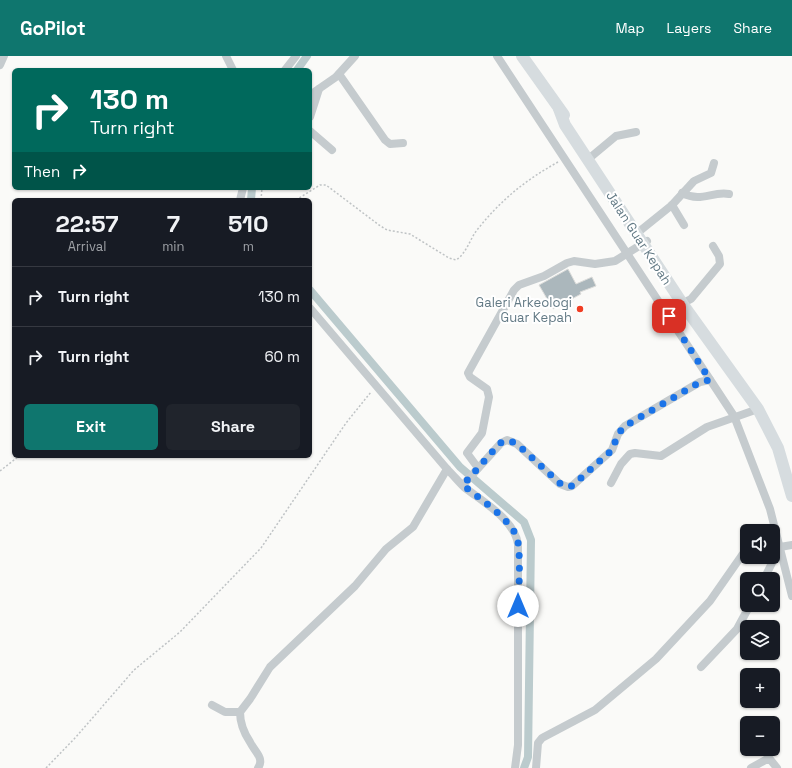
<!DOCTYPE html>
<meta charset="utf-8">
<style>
:root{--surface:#171b24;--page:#20242c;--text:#f1f3f6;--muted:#9ea1a6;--line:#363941;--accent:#0f766e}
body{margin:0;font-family:"Space Grotesk",sans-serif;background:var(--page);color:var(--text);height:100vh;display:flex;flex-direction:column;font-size:15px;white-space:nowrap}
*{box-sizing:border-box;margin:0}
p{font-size:13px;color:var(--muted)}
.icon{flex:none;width:22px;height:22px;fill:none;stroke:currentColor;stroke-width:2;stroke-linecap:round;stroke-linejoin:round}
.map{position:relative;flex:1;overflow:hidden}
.panel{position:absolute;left:12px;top:142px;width:300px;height:260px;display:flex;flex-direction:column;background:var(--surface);border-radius:6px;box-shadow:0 1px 3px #0004}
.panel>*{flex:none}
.hud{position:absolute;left:12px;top:12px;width:300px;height:122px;border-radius:6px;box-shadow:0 1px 3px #0004;background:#00695c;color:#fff;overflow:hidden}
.buttons{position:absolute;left:740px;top:468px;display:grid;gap:8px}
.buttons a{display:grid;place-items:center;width:40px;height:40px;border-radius:6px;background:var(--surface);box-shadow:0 1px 3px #0004;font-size:20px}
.pin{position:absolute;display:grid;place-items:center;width:34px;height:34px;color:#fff;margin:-17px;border-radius:8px;box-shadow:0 2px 6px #0006}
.me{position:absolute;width:44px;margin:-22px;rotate:0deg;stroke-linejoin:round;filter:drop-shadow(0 0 3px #0008)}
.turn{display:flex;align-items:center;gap:14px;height:84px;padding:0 12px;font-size:18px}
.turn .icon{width:52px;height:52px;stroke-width:2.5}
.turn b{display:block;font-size:28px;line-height:34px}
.then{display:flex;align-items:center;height:38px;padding:0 12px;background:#0003;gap:8px;font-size:15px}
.eta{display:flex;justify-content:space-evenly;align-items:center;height:68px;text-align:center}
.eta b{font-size:24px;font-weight:600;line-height:28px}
.action{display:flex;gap:8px;margin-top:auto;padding:8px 12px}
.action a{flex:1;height:46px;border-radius:6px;background:var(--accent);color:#fff;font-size:16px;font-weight:600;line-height:46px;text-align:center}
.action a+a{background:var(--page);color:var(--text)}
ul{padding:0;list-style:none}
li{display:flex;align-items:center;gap:12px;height:60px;padding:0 12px;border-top:1px solid var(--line)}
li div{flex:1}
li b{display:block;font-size:15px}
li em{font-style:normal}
header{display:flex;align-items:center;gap:24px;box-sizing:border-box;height:56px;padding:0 20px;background:var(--accent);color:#fff}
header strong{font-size:19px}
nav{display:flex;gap:22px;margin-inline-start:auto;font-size:14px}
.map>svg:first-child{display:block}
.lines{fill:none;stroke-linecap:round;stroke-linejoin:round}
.canal{stroke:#bbcbcd;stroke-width:8}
.building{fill:#abb7bc;stroke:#dcdcda}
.path{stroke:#bfc3c5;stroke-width:1.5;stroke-dasharray:2 2;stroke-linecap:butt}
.street{stroke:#c5cbce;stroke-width:8}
.secondary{stroke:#d6dcdf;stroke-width:12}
.route{stroke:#1a73e8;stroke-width:7;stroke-dasharray:0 12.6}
.poi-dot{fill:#f03d22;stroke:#fff;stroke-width:1.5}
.labels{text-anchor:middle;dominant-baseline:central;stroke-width:4;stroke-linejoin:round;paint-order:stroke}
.street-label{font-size:13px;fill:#637a85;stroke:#fff}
.poi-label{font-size:13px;fill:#637a85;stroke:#fff;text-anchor:end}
</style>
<header>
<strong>GoPilot</strong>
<nav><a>Map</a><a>Layers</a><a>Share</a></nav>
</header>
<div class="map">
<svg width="792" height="712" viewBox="0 0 792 712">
<rect width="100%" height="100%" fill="#fafaf8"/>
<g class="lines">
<!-- canal -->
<g class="canal">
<path d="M297 14 307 0"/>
<path d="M251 144 252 132"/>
<path d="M310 234 460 411 524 466 531 484 528 701 524 712"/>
</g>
</g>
<!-- building -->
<path class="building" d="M568 213 576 228 592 221 596 230 580 236 581 238 553 253 539 229Z"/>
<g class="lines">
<!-- path -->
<g class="path">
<path d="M261 144 262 132"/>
<path d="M296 144 320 129H326L379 169 387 174 410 178 449 202 456 204C466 198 470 183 477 174 501 144 524 125 558 106"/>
<path d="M0 415 19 400"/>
<path d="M46 712 76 681 134 614 180 576 261 492 346 367 371 336"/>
</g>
<!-- street -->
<g class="street">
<path d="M226 0 233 14"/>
<path d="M497 0 734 360 770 453 792 540"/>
<path d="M0 9 4 0"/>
<path d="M285 14 296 0"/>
<path d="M339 18 385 84 390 88 403 87"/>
<path d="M310 39 336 21 355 0"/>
<path d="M310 61 319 33"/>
<path d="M310 75 332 94"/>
<path d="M592 100 616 80 636 76"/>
<path d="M682 137C702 147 711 135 729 138"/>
<path d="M240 144 243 132"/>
<path d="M672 149 684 169"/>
<path d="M641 174 672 149 694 125 711 117 714 107"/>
<path d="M687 245 691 243 720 208 719 200 713 190"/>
<path d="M310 252 447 413C453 419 458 425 464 431 483 446 514 463 518 488V689L515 712"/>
<path d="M478 412 467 397 482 377 489 341 487 333 470 321 468 317 514 234 519 229 544 220 567 207 574 205 595 208 615 205 647 185"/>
<path d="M611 427 621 408 630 398 635 397 661 400 707 371 758 353"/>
<path d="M463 429 501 387 507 384 517 388 560 428 568 431 572 430 612 394 618 378 625 370 700 326 710 324"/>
<path d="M762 475 769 472H775"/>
<path d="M764 523 780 491 792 489"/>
<path d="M701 611 737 573 750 549"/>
<path d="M212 649 225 656H239"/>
<path d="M258 712C265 702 254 695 250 686 244 677 240 667 240 656L250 643 270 611 355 530 386 493 413 471 447 413"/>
<path d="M536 712 538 687 542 682 595 654 656 603 710 545 747 492"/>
<path d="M751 712 769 702 777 712"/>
</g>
<!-- secondary -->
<g class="secondary">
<path d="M522 0 564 59"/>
<path d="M559 53 565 69 684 250 758 353 778 392 792 440"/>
</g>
</g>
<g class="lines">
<!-- route -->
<path class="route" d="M518 550C519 534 521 495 517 482 511 463 478 442 463 429L500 387 508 384 517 388 563 430H572L612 394 618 378 625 370 700 326 710 324 669 260"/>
</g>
<!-- markers -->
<circle class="poi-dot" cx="580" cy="253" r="4"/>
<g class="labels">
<!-- street labels -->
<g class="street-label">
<text transform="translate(639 182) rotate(57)">Jalan Guar Kepah</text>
</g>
<!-- poi labels -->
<g class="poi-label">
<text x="572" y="246">Galeri Arkeologi<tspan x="572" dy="15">Guar Kepah</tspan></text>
</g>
</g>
</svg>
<div class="buttons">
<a><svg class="icon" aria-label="sound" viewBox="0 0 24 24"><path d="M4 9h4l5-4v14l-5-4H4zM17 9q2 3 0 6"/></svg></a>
<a><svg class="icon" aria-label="search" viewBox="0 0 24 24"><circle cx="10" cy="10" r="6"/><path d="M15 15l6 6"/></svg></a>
<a><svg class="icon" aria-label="layers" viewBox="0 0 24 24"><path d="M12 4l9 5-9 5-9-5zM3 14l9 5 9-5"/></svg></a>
<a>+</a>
<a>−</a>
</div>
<div class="pin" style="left:669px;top:260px;background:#d93025"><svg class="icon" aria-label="arrive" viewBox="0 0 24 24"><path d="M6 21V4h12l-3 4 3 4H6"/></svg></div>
<svg class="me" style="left:518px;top:550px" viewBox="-20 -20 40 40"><circle r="19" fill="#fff"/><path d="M0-13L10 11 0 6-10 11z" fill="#1a73e8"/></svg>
<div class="hud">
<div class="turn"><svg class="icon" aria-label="right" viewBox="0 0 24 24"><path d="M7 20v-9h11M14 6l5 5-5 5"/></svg><div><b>130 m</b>Turn right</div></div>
<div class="then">Then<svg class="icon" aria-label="right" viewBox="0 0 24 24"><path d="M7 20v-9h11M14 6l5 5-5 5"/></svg></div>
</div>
<section class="panel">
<div class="eta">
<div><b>22:57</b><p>Arrival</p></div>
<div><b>7</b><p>min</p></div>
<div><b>510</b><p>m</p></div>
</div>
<ul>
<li><svg class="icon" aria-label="right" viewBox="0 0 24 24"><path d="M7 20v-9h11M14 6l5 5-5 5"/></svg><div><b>Turn right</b></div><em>130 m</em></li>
<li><svg class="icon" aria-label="right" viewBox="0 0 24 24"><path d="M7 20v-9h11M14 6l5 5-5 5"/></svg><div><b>Turn right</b></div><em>60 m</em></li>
</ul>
<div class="action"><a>Exit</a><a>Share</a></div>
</section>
</div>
